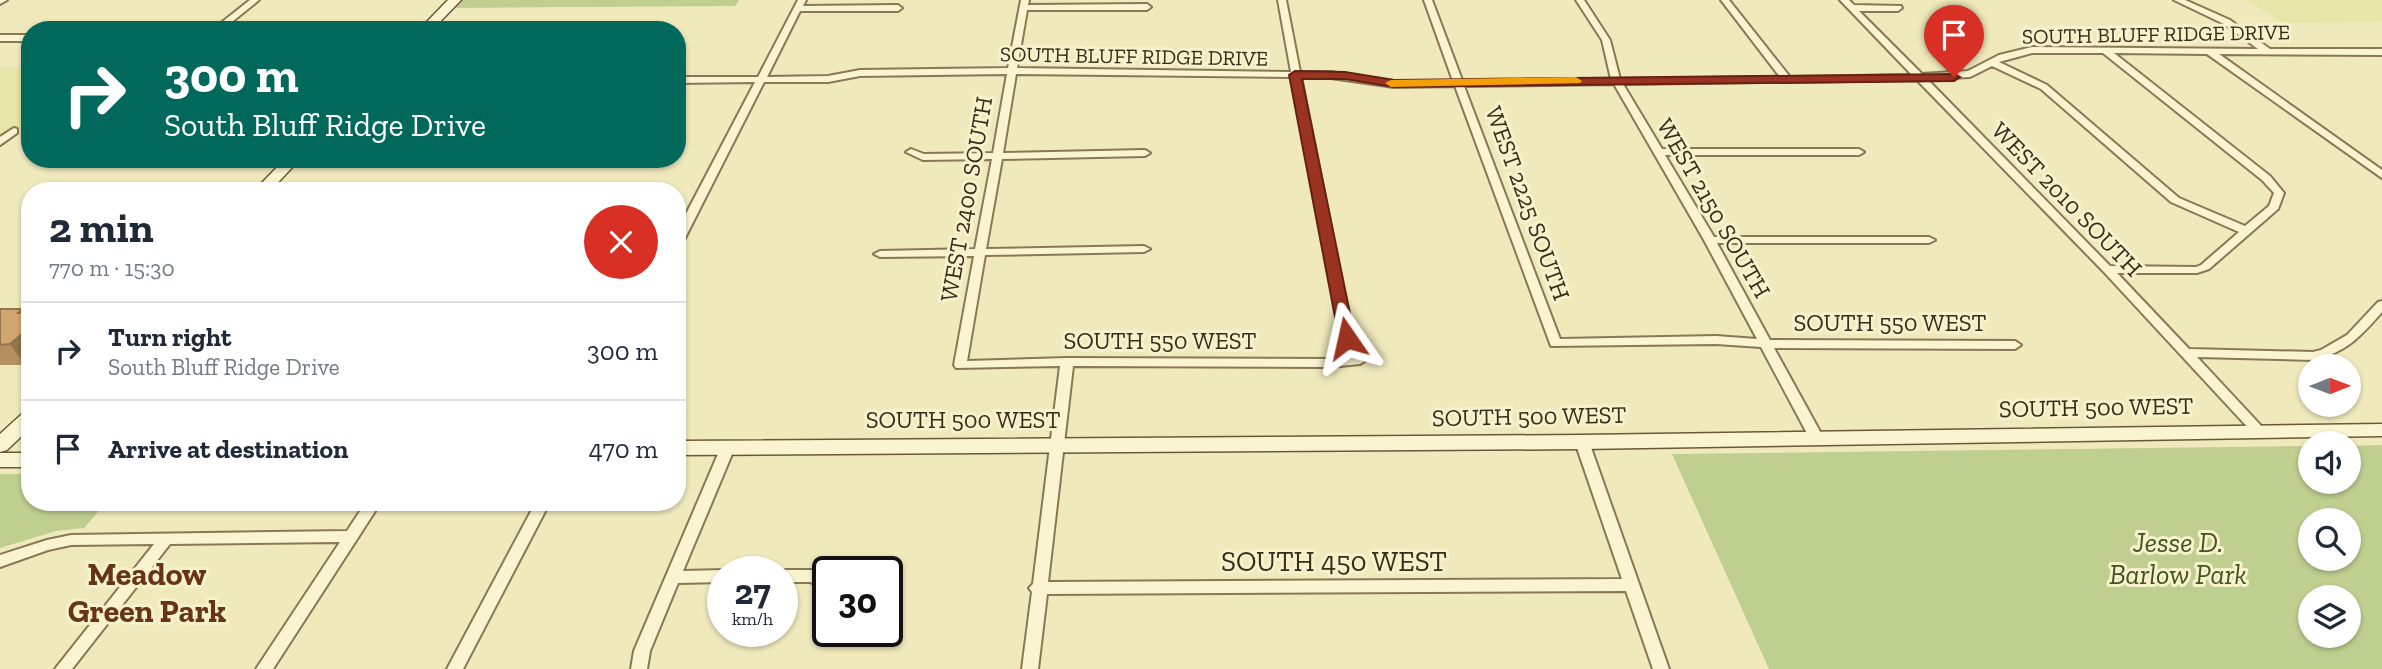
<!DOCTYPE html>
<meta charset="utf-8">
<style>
:root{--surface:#fff;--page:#f2f2f3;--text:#1f2937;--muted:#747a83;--line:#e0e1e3}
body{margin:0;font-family:"Zilla Slab",serif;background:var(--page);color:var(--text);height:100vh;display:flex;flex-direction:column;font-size:26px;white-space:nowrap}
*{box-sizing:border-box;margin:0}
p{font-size:23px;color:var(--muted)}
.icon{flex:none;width:38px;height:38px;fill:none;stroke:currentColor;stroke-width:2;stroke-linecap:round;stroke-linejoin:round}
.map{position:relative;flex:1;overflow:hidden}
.details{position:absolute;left:21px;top:182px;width:665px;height:329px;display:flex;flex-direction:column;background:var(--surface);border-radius:28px;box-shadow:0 2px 5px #0004}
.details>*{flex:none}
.hud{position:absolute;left:21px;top:21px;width:665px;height:147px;border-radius:28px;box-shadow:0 2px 5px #0004;background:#00695c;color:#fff;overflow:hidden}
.needle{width:46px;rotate:89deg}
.fabs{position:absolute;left:2298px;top:354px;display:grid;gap:14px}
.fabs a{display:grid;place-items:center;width:63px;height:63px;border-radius:50%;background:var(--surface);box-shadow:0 2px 5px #0004;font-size:35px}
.speed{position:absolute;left:707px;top:556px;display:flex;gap:14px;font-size:35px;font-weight:700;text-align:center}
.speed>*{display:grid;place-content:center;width:91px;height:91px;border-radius:50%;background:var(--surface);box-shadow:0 2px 5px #0004;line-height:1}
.speed small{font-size:18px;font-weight:400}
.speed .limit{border:4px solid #111;border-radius:10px;background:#fff;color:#111}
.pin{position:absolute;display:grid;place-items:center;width:60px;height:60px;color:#fff;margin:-72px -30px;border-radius:50% 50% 50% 0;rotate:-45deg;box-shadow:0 0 7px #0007}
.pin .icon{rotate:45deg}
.me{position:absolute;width:77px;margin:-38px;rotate:349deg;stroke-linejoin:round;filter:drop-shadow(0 0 5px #0008)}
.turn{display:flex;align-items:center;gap:24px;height:147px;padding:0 28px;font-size:32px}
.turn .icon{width:91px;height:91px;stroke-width:2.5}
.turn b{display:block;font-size:49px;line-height:60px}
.round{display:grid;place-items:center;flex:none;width:74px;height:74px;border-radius:37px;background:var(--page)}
.overview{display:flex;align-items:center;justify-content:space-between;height:119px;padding:0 28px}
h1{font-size:42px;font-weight:800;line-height:52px}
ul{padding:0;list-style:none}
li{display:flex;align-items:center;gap:21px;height:98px;padding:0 28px;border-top:2px solid var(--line)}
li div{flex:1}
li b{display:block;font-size:26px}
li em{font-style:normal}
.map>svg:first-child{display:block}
.farmland{fill:#e6e6a9}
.green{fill:#becf90;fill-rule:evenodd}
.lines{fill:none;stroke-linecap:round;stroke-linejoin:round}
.street-casing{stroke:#897855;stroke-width:4}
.secondary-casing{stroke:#6a5938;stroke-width:3}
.street{fill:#fbf4d0;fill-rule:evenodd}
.secondary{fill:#fbf4d0;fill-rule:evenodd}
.wall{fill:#b4905f}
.shaded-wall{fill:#92754e}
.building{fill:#d1a76f;stroke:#92754e;stroke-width:2}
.route{fill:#9b3321;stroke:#652115;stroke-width:2}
.slow{fill:#f59e0b}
.labels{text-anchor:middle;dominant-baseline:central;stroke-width:6;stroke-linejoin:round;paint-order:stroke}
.far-street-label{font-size:21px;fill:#372d1b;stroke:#f7f1cc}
.street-label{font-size:24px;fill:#372d1b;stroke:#f7f1cc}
.near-park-label{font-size:28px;font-style:italic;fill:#405520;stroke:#f7f1cc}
.near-street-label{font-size:28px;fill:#372d1b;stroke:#f7f1cc}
.near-neighbourhood-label{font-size:32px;font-weight:bold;fill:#663417;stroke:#f7f1cc}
</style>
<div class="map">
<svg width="2382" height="669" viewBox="0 0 2382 669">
<rect width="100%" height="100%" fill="#f0e9bc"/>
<!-- farmland -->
<g class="farmland">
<path d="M2247 0H2382V22L2283 23Z"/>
<rect x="0" y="67" width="30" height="66"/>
</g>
<!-- green -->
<g class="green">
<path d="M459 0H739L735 6 451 8Z"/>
<path d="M2382 445V669H1769L1672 454 2310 446V481H2348L2349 446ZM2310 520H2348V558H2310ZM2310 597H2348V635H2310Z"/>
<path d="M0 474H30V502H107L84 528 56 531 0 548Z"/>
</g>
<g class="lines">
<!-- street casing -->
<g class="street-casing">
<g id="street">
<path d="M0 0H7L0 4Z"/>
<path d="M250 0H259L222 30H212Z"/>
<path d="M798 0H806L803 6 898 5 902 8 898 11H800L767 77 828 76 860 70 1008 68 1021 0H1029L1028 5 1147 4 1151 7 1147 10H1027L1017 68 1291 72 1278 0H1286L1300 72H1331L1394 81H1453L1424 0H1432L1462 80 1611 79 1602 40 1576 0H1584L1610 40 1620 79 1780 77 1721 0H1729L1790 77 1912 75 1840 0H1849L1854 5 1901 6 1902 8 1898 11H1859L1922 74 1968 71 1999 55 2032 47 2258 49 2224 24 2174 0H2185L2230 20 2270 49H2382V55L2219 54 2382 170V178L2207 54 2114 53 2270 176 2284 193 2278 209 2209 269 2197 273H2117L2189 349 2313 352 2321 350 2347 335 2378 302 2382 301V312C2360 337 2347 352 2313 360L2197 357 2265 430 2263 433H2253L2103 271 1917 80 1623 84 1662 149H1859L1864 152 1859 155H1665L1714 237H1929L1935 240 1929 243H1717L1770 340 2015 341 2021 345 2015 349 1774 348 1823 437 1821 440H1811L1809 437 1761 347 1716 344 1551 346 1455 86 1394 87 1331 78 1301 77 1353 338 1366 360 1360 364 1330 367 1073 366 1048 582 1622 579 1575 442 1577 439H1587L1589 442 1669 669H1653L1626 591 1047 594 1038 669H1022L1032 592 1029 588 1033 584 1060 366 956 368 954 365 974 256 880 257 874 254 880 251 975 249 992 159 923 160 906 152 911 149 924 154 993 153 1007 74 860 76 828 82H764L683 242 677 245V231L755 82 677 83V77H758ZM2032 53H2103L2262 180 2274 193 2269 206 2245 226 2179 198 2047 85 1999 62ZM1992 66 2041 89 2171 202 2239 232 2201 265 2196 267 2110 266 1927 79 1970 77ZM1016 74 1292 77 1341 338 1352 357 1330 359 1067 358 967 361 985 255 1144 252 1150 249 1144 246 986 249 1002 159 1145 156 1150 153 1145 150 1003 153ZM1614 84 1704 240 1757 339 1716 336 1560 339 1464 86Z"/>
<rect x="0" y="35" width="30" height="6"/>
<path d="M14 128 17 129V133L0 145V137Z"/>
<path d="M728 442 733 444 735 447 683 571 723 570 729 572H723V582L678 583 650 651 647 669H631L634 651 721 447 723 444Z"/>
<path d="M366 502H381L273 669H256L340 542 170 544 72 669H55L154 544 71 545 48 550 0 567V555L47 540 71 535 347 531Z"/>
<path d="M536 502H550L463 669H447Z"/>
<path d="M782 570H812L828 577V590L810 582H782V572H776Z"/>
</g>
</g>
<!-- secondary casing -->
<g class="secondary-casing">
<g id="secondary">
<path d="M448 0H461L432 30H419Z"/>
<path d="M285 159H300L270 191H254Z"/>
<path d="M30 411V428L7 450 0 452V434L23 413Z"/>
<path d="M2382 424V436L1582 449 677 455V441L1582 435Z"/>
<rect x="0" y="453" width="30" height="14"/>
</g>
</g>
<!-- street -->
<use href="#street" class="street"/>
<!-- secondary -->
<use href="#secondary" class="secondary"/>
</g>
<!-- wall -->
<path class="wall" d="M0 309 30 313V360L25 365H0Z"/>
<!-- shaded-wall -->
<path class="shaded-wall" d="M23 309 30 318V360L25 365 10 344 18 313Z"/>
<!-- building -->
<path class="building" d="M0 309H23L18 313H30V327L10 344 0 345Z"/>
<!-- route -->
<path class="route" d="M1295 71 1345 72 1394 80 1954 74 1960 77 1954 81 1394 87 1345 79H1302L1355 338 1347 343 1339 338 1289 75Z"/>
<!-- slow -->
<path class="slow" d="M1576 77 1582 81 1580 83 1391 87 1385 83 1391 80Z"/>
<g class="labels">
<!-- far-street labels -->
<g class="far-street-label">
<text transform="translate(2156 34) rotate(-1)">SOUTH BLUFF RIDGE DRIVE</text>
<text transform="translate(1134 56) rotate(1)">SOUTH BLUFF RIDGE DRIVE</text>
</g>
<!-- street labels -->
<g class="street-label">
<text transform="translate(966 199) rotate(-80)">WEST 2400 SOUTH</text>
<text transform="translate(2067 199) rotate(46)">WEST 2010 SOUTH</text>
<text transform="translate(1528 203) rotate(70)">WEST 2225 SOUTH</text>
<text transform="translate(1714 208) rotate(60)">WEST 2150 SOUTH</text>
<text x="1890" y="322">SOUTH 550 WEST</text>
<text x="1160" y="340">SOUTH 550 WEST</text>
<text transform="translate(2096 407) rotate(-1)">SOUTH 500 WEST</text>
<text transform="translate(1529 416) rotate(-1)">SOUTH 500 WEST</text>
<text x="963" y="419">SOUTH 500 WEST</text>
</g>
<!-- near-park labels -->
<g class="near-park-label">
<text x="2178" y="542">Jesse D.<tspan x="2178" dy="32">Barlow Park</tspan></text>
</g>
<!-- near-street labels -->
<g class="near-street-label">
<text x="1334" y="561">SOUTH 450 WEST</text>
</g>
<!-- near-neighbourhood labels -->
<g class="near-neighbourhood-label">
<text x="147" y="574">Meadow<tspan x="147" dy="37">Green Park</tspan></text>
</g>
</g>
</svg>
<div class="fabs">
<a><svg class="needle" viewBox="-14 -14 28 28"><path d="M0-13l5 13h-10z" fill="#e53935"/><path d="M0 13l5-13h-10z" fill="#747a83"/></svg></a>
<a><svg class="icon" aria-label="sound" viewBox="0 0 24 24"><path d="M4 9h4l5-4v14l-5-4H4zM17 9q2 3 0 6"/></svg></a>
<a><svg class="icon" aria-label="search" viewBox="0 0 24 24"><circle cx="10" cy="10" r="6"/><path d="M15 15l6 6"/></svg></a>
<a><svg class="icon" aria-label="layers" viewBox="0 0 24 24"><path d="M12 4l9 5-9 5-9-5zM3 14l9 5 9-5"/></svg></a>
</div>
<div class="speed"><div>27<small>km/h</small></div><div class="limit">30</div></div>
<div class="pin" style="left:1954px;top:77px;background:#d93025"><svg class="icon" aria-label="arrive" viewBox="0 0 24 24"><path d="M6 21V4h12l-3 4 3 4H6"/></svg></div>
<svg class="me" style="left:1347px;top:338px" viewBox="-20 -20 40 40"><path d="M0-17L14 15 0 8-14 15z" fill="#9b3321" stroke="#fff" stroke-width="4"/></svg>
<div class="hud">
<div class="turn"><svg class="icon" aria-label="right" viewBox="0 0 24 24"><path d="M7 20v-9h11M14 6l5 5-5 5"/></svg><div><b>300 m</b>South Bluff Ridge Drive</div></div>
</div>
<section class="details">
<div class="overview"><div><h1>2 min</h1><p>770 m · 15:30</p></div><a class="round" style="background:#d93025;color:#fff"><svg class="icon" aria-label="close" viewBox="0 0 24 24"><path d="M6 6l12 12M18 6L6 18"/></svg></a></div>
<ul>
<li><svg class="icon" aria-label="right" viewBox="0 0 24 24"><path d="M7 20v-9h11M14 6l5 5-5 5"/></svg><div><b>Turn right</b><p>South Bluff Ridge Drive</p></div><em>300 m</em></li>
<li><svg class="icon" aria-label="arrive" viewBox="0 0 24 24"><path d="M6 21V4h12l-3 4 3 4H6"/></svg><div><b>Arrive at destination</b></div><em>470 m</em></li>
</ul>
</section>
</div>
